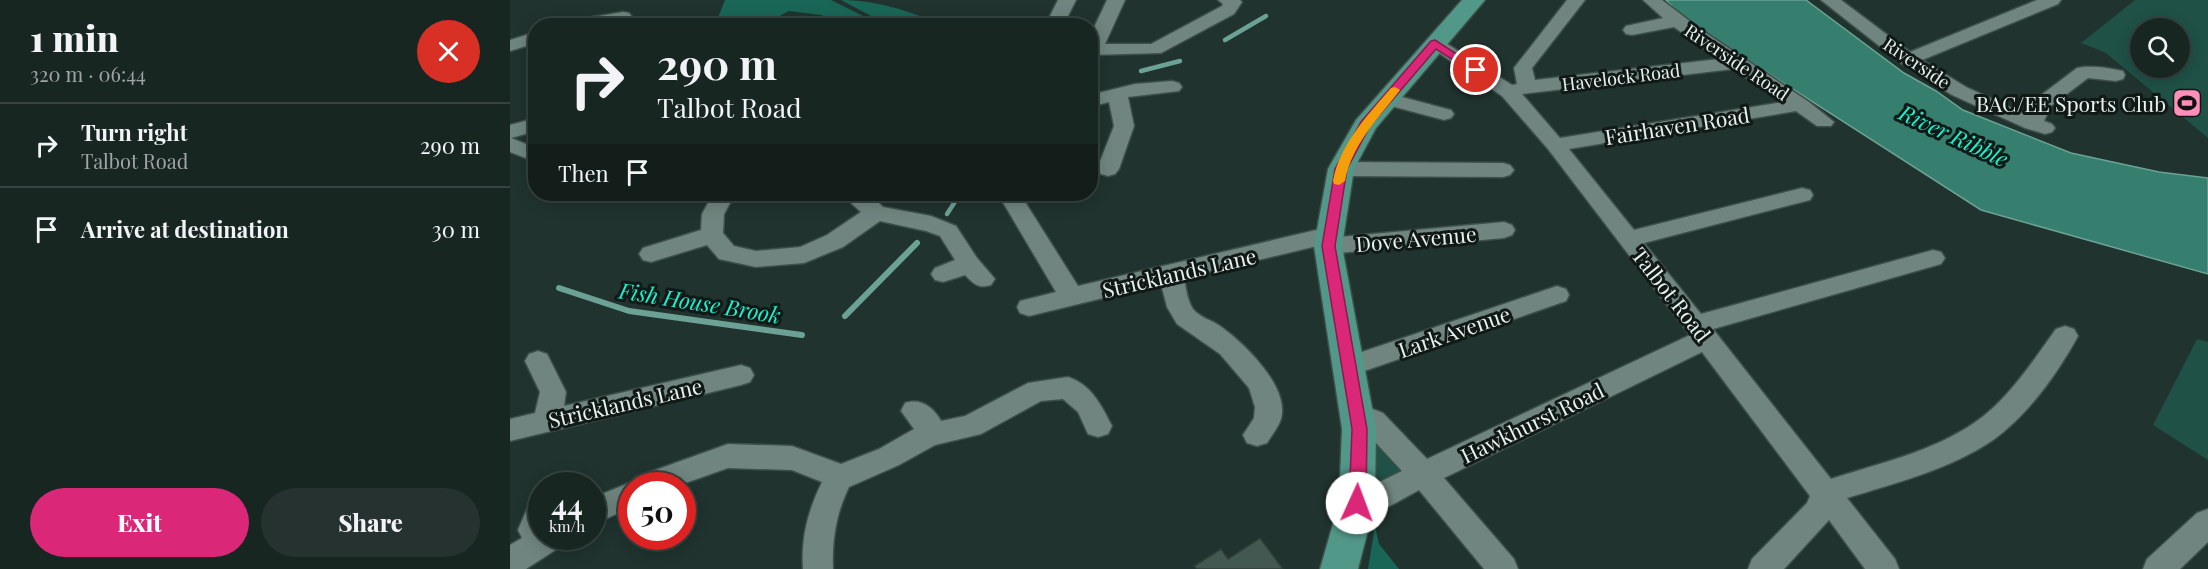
<!DOCTYPE html>
<meta charset="utf-8">
<style>
:root{--surface:#182622;--page:#25322f;--text:#f1f3f6;--muted:#9fa5a5;--line:#364340;--accent:#db2777}
body{margin:0;font-family:"Playfair Display",serif;background:var(--page);color:var(--text);height:100vh;display:flex;flex-direction:column;font-size:22px;white-space:nowrap}
*{box-sizing:border-box;margin:0}
p{font-size:20px;color:var(--muted)}
.icon{flex:none;width:33px;height:33px;fill:none;stroke:currentColor;stroke-width:2;stroke-linecap:round;stroke-linejoin:round}
.map{position:relative;flex:1;overflow:hidden}
.side{display:flex;flex-direction:column;background:var(--surface);width:510px}
.side>*{flex:none}
.top-card{position:absolute;left:18px;top:18px;width:570px;height:183px;border-radius:24px;box-shadow:0 3px 15px #0003,0 0 0 2px var(--line);background:#182622;color:var(--text);overflow:hidden}
.fabs{position:absolute;left:1620px;top:18px;display:grid;gap:12px}
.fabs a{display:grid;place-items:center;width:60px;height:60px;border-radius:50%;background:var(--surface);box-shadow:0 3px 15px #0003,0 0 0 2px var(--line);font-size:30px}
.speed{position:absolute;left:18px;top:472px;display:flex;gap:12px;font-size:30px;font-weight:700;text-align:center}
.speed>*{display:grid;place-content:center;width:78px;height:78px;border-radius:50%;background:var(--surface);box-shadow:0 3px 15px #0003,0 0 0 2px var(--line);line-height:1}
.speed small{font-size:15px;font-weight:400}
.speed .limit{border:9px solid #d22;background:#fff;color:#111}
.pin{position:absolute;display:grid;place-items:center;width:51px;height:51px;color:#fff;margin:-26px;border:3px solid #fff;border-radius:50%;box-shadow:0 2px 6px #0007}
.me{position:absolute;width:66px;margin:-33px;rotate:2deg;stroke-linejoin:round;filter:drop-shadow(0 0 4px #0008)}
.turn{display:flex;align-items:center;gap:21px;height:126px;padding:0 30px;font-size:27px}
.turn .icon{width:78px;height:78px;stroke-width:2.5}
.turn b{display:block;font-size:42px;line-height:51px}
.then{display:flex;align-items:center;height:57px;padding:0 30px;background:#0003;gap:12px;font-size:22px}
.round{display:grid;place-items:center;flex:none;width:63px;height:63px;border-radius:32px;background:var(--page)}
.overview{display:flex;align-items:center;justify-content:space-between;height:102px;padding:0 30px}
h1{font-size:36px;font-weight:800;line-height:45px}
.primary-button{display:flex;gap:12px;margin-top:auto;padding:12px 30px}
.primary-button a{flex:1;height:69px;border-radius:36px;background:var(--accent);color:#fff;font-size:24px;font-weight:800;line-height:69px;text-align:center}
.primary-button a+a{background:var(--page);color:var(--text)}
ul{padding:0;list-style:none}
li{display:flex;align-items:center;gap:18px;height:84px;padding:0 30px;border-top:2px solid var(--line)}
li div{flex:1}
li b{display:block;font-size:22px}
li em{font-style:normal}
main{display:flex;flex:1;min-height:0}
.map>svg:first-child{display:block}
.green{fill:#1f5146;fill-rule:evenodd}
.forest{fill:#196657}
.water{fill:#367f6f;stroke:#6ba295;stroke-width:1.5}
.lines{fill:none;stroke-linecap:round;stroke-linejoin:round}
.stream-far1{stroke:#6ba295;stroke-width:4.5}
.stream{stroke:#6ba295;stroke-width:6}
.building{fill:#445852;stroke:#303e39;stroke-width:1.5}
.minor-casing{stroke:#3d4f4a;stroke-width:3}
.major-casing{stroke:#3d4f4a;stroke-width:3}
.minor{fill:#70857f;fill-rule:evenodd}
.major{fill:#519889;fill-rule:evenodd}
.route{fill:#db2777;stroke:#8e194d;stroke-width:1.5}
.slow{fill:#f59e0b}
.labels{text-anchor:middle;dominant-baseline:central;stroke-width:6;stroke-linejoin:round;paint-order:stroke}
.far-street-label{font-size:18px;fill:#e6f2ee;stroke:#111917}
.poi-label{font-size:21px;fill:#e6f2ee;stroke:#111917;text-anchor:end}
.street-label{font-size:21px;fill:#e6f2ee;stroke:#111917}
.water-label{font-size:22px;font-style:italic;fill:#18f3cf;stroke:#111917}
</style>
<main>
<section class="side">
<div class="overview"><div><h1>1 min</h1><p>320 m · 06:44</p></div><a class="round" style="background:#d93025;color:#fff"><svg class="icon" aria-label="close" viewBox="0 0 24 24"><path d="M6 6l12 12M18 6L6 18"/></svg></a></div>
<ul>
<li><svg class="icon" aria-label="right" viewBox="0 0 24 24"><path d="M7 20v-9h11M14 6l5 5-5 5"/></svg><div><b>Turn right</b><p>Talbot Road</p></div><em>290 m</em></li>
<li><svg class="icon" aria-label="arrive" viewBox="0 0 24 24"><path d="M6 21V4h12l-3 4 3 4H6"/></svg><div><b>Arrive at destination</b></div><em>30 m</em></li>
</ul>
<div class="primary-button"><a>Exit</a><a>Share</a></div>
</section>
<div class="map">
<svg width="1698" height="569" viewBox="0 0 1698 569">
<rect width="100%" height="100%" fill="#20332e"/>
<!-- green -->
<g class="green">
<path d="M1625 0H1698V138L1596 53 1571 43ZM1670 28V68H1630V28Z"/>
<path d="M1687 339 1698 342V460L1643 425Z"/>
<path d="M865 442 897 462 893 475 862 489Z"/>
</g>
<!-- forest -->
<g class="forest">
<path d="M215 0H321L371 25H333L311 15 279 11 271 15 265 25H205Z"/>
<path d="M331 0C362 0 401 10 429 25H378Z"/>
<path d="M865 526 869 544 889 569H858Z"/>
</g>
<!-- water -->
<path class="water" d="M1156 0H1296L1394 73 1426 91 1453 110 1561 153 1649 172 1698 178V274L1471 210 1175 20Z"/>
<g class="lines">
<!-- stream-far1 -->
<g class="stream-far1">
<path d="M715 40 756 16"/>
<path d="M631 71 670 61"/>
<path d="M437 214 450 194"/>
</g>
<!-- stream -->
<g class="stream">
<path d="M49 288 119 311 292 335"/>
<path d="M335 316 407 243"/>
</g>
</g>
<!-- building -->
<path class="building" d="M750 538 773 569H687L684 566 711 549 718 559Z"/>
<g class="lines">
<!-- minor casing -->
<g class="minor-casing">
<g id="minor">
<path d="M548 0H566L553 26H535Z"/>
<path d="M597 0H615L595 44H641L712 6 713 4 708 0H730L732 2 724 14 651 53 580 55V36Z"/>
<path d="M1057 0H1075L1022 68 1025 80 1209 59 1164 27 1122 35 1116 34 1113 30 1116 26 1153 18 1133 0H1152L1190 29 1299 102 1324 122 1321 126H1307L1286 111 1059 149 1124 230 1292 188 1300 190 1303 195 1300 200 1134 243 1191 314 1423 250 1431 252 1435 258 1431 264 1203 329 1321 479C1369 463 1422 452 1464 423 1498 400 1522 362 1546 329L1555 326 1564 329 1568 336C1548 373 1518 415 1483 440 1441 469 1386 483 1337 498L1385 559 1389 569H1355L1319 520 1274 569H1238L1242 559 1297 503 1300 496 1192 352 934 478 1004 559 1008 569H974L909 490C888 501 861 521 837 512L832 503 837 494 857 488 892 471 853 429 837 422 833 414 837 406 847 403 873 413 917 459 1180 335 1038 149 992 96 916 44 919 40H931L1002 85 1007 84 1004 68ZM1223 69 1273 102 1050 138 1012 94Z"/>
<path d="M1311 0H1331L1400 52 1527 0H1551L1548 4 1412 60 1456 87 1517 115 1526 99 1567 68C1581 65 1599 68 1613 71L1615 75 1613 79 1606 81 1578 78 1541 106 1534 121 1542 124 1545 128 1542 132 1535 134 1515 128 1442 95 1391 63Z"/>
<path d="M113 12 119 13 122 17 119 21 94 26H51L59 21Z"/>
<path d="M26 32V43L0 51V40Z"/>
<path d="M662 81 669 83 672 87 669 91 618 97 624 126 609 169 605 174 598 176 591 174 587 169 604 126 599 102 580 107V95L625 84Z"/>
<path d="M877 93 941 110 944 114 941 118 934 120 870 103 867 99 870 95Z"/>
<path d="M26 118V131L1 138 26 148V162L0 152V125Z"/>
<path d="M831 162 993 163 1000 165 1004 170 1000 175 993 177 831 176 824 174 820 169 824 164Z"/>
<path d="M203 194H225L214 214 213 233 224 246 246 251 290 247 317 235 351 212 342 204 337 194H359L373 207 421 216 446 226 467 258 485 279 481 285C468 289 464 284 455 275L433 282 425 280 421 274 425 268 445 260 430 236 416 231 370 221 333 247 294 263 246 267 209 259 197 245 141 262 133 260 129 254 133 248 191 230 192 214Z"/>
<path d="M488 194H510L568 286 819 227 827 229 829 237 994 222 1002 225 1005 230 1002 235 994 238 818 254 810 252 807 246 674 278C676 288 677 300 683 309 690 318 702 320 710 326 734 343 780 387 771 419 768 428 761 436 757 443L747 446 737 443 733 435 744 418 745 407 739 388 710 354 667 324 657 307 651 284 519 316 510 313 507 307 510 301 546 292Z"/>
<path d="M1047 286 1056 289 1059 295 1056 301 840 376 831 373 827 366 831 359Z"/>
<path d="M28 351 37 354 56 392 54 406 231 365 240 368 244 375 240 382 231 385 0 441V419L25 413 30 392 15 361 19 354Z"/>
<path d="M558 377C582 385 591 405 602 426L598 434 588 437 578 434 568 412 553 399 531 401 471 434 425 445 389 465 339 487C326 514 322 539 323 569H293C291 537 298 511 312 482L282 470 218 468 167 486H122V507L82 525V498L124 481 126 477 218 444 282 446 331 464 369 449 404 429 391 411 395 403C411 398 423 407 431 421L455 416 518 383Z"/>
<path d="M32 493V537H54L50 547 16 569H0V545L12 538 8 530 22 497Z"/>
<path d="M1698 509V542L1670 569H1633L1637 559 1687 513Z"/>
</g>
</g>
<!-- major casing -->
<g class="major-casing">
<path id="major" d="M952 0H975L866 128 844 169 832 246 866 429 865 503 848 569H810L829 503 832 429 804 246 818 169 846 120Z"/>
</g>
<!-- minor -->
<use href="#minor" class="minor"/>
<!-- major -->
<use href="#major" class="major"/>
</g>
<!-- route -->
<path class="route" d="M925 40 971 70 966 73 962 72 926 49 860 126 837 169 825 246 857 429 856 503 853 508 847 510 841 508 839 503 842 429 812 246 825 169 851 122 921 41Z"/>
<!-- slow -->
<path class="slow" d="M885 87 890 90C868 119 842 144 835 181L829 185 824 184 823 181C830 144 857 116 881 88Z"/>
<!-- icons -->
<defs>
<g id="stadium-square" transform="scale(1.5)"><rect x="-9" y="-9" width="18" height="18" rx="4" fill="#ff8eba" stroke="#111917"/><path d="M0-5a6.5 5 0 1 0 0 10a6.5 5 0 1 0 0-10ZM-3.5-1.8h7v3.6h-7Z" fill="#111"/></g>
</defs>
<g fill-rule="evenodd">
<use href="#stadium-square" x="1677" y="103"/>
</g>
<g class="labels">
<!-- far-street labels -->
<g class="far-street-label">
<text transform="translate(1227 62) rotate(34)">Riverside Road</text>
<text transform="translate(1407 63) rotate(34)">Riverside</text>
<text transform="translate(1111 77) rotate(-7)">Havelock Road</text>
</g>
<!-- poi labels -->
<g class="poi-label">
<text x="1656" y="103">BAC/EE Sports Club</text>
</g>
<!-- street labels -->
<g class="street-label">
<text transform="translate(1167 125) rotate(-9)">Fairhaven Road</text>
<text transform="translate(906 238) rotate(-5)">Dove Avenue</text>
<text transform="translate(669 272) rotate(-13)">Stricklands Lane</text>
<text transform="translate(1162 294) rotate(52)">Talbot Road</text>
<text transform="translate(944 331) rotate(-19)">Lark Avenue</text>
<text transform="translate(115 402) rotate(-13)">Stricklands Lane</text>
<text transform="translate(1022 422) rotate(-26)">Hawkhurst Road</text>
</g>
<!-- water labels -->
<g class="water-label">
<text transform="translate(1444 135) rotate(25)">River Ribble</text>
<text transform="translate(190 302) rotate(9)">Fish House Brook</text>
</g>
</g>
</svg>
<div class="fabs">
<a><svg class="icon" aria-label="search" viewBox="0 0 24 24"><circle cx="10" cy="10" r="6"/><path d="M15 15l6 6"/></svg></a>
</div>
<div class="speed"><div>44<small>km/h</small></div><div class="limit">50</div></div>
<div class="pin" style="left:966px;top:70px;background:#d93025"><svg class="icon" aria-label="arrive" viewBox="0 0 24 24"><path d="M6 21V4h12l-3 4 3 4H6"/></svg></div>
<svg class="me" style="left:847px;top:503px" viewBox="-20 -20 40 40"><circle r="19" fill="#fff"/><path d="M0-13L10 11 0 6-10 11z" fill="#db2777"/></svg>
<div class="top-card">
<div class="turn"><svg class="icon" aria-label="right" viewBox="0 0 24 24"><path d="M7 20v-9h11M14 6l5 5-5 5"/></svg><div><b>290 m</b>Talbot Road</div></div>
<div class="then">Then<svg class="icon" aria-label="arrive" viewBox="0 0 24 24"><path d="M6 21V4h12l-3 4 3 4H6"/></svg></div>
</div>
</div>
</main>
